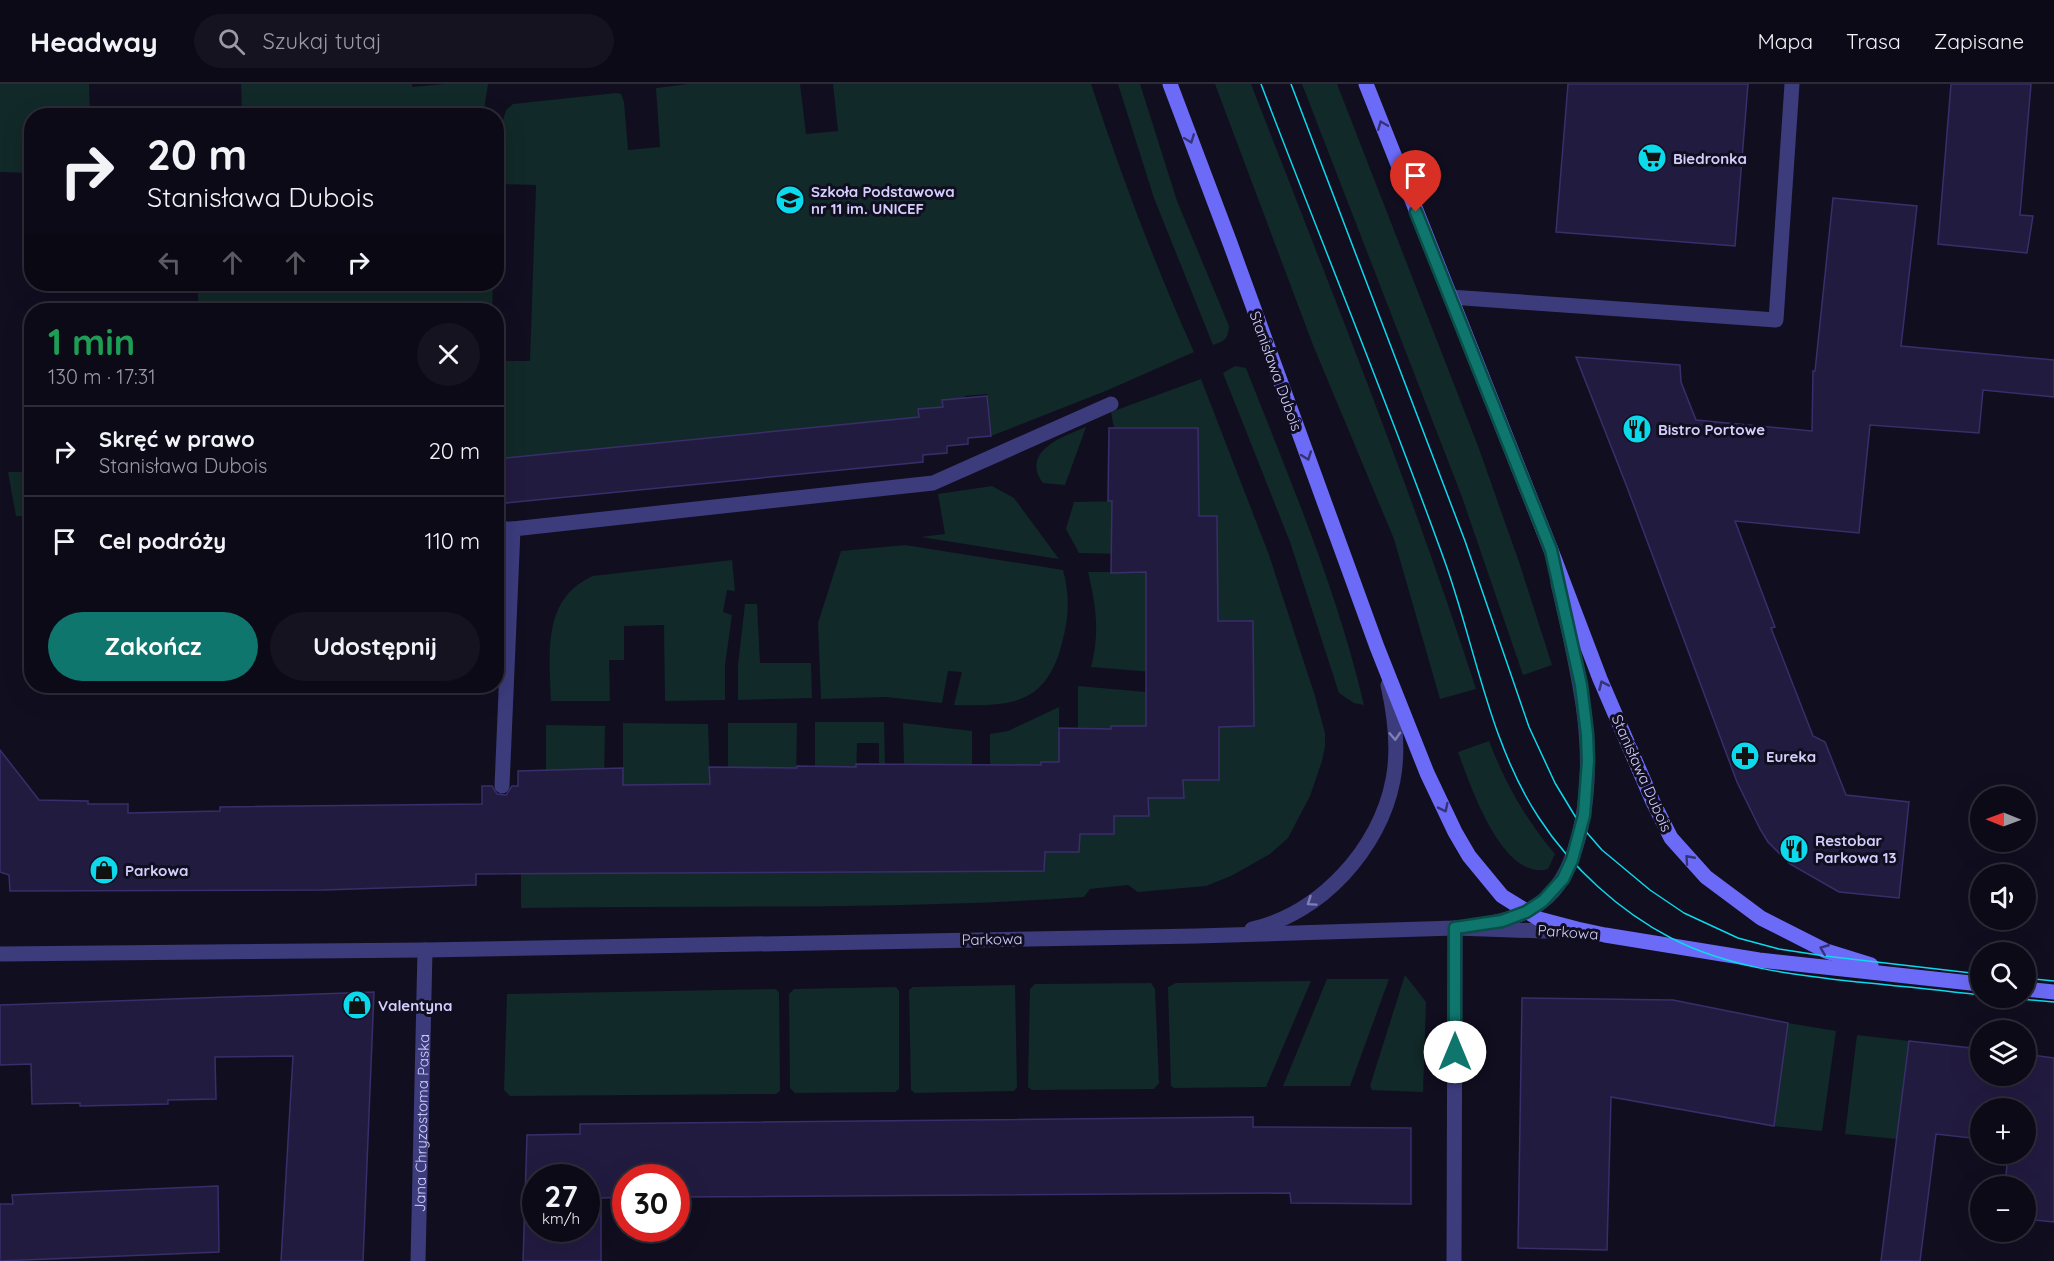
<!DOCTYPE html>
<html lang="pl">
<meta charset="utf-8">
<style>
:root{--surface:#0d0a18;--page:#161321;--text:#f1f3f6;--muted:#9a9aa2;--line:#2d2b37;--accent:#0f766e}
body{margin:0;font-family:Quicksand,sans-serif;background:var(--page);color:var(--text);height:100vh;display:flex;flex-direction:column;font-size:22px;white-space:nowrap}
*{box-sizing:border-box;margin:0}
p{font-size:20px;color:var(--muted)}
.icon{flex:none;width:33px;height:33px;fill:none;stroke:currentColor;stroke-width:2;stroke-linecap:round;stroke-linejoin:round}
.map{position:relative;flex:1;overflow:hidden}
.drawer{position:absolute;left:24px;top:219px;width:480px;height:390px;display:flex;flex-direction:column;background:var(--surface);border-radius:24px;box-shadow:0 6px 24px #0002,0 0 0 2px var(--line)}
.drawer>*{flex:none}
.top-card{position:absolute;left:24px;top:24px;width:480px;height:183px;border-radius:24px;box-shadow:0 6px 24px #0002,0 0 0 2px var(--line);background:#0d0a18;color:var(--text);overflow:hidden}
.needle{width:39px;rotate:271deg}
.buttons{position:absolute;left:1970px;top:702px;display:grid;gap:12px}
.buttons a{display:grid;place-items:center;width:66px;height:66px;border-radius:50%;background:var(--surface);box-shadow:0 6px 24px #0002,0 0 0 2px var(--line);font-size:30px}
.speed{position:absolute;left:522px;top:1080px;display:flex;gap:12px;font-size:30px;font-weight:700;text-align:center}
.speed>*{display:grid;place-content:center;width:78px;height:78px;border-radius:50%;background:var(--surface);box-shadow:0 6px 24px #0002,0 0 0 2px var(--line);line-height:1}
.speed small{font-size:15px;font-weight:400}
.speed .limit{border:9px solid #d22;background:#fff;color:#111}
.pin{position:absolute;display:grid;place-items:center;width:51px;height:51px;color:#fff;margin:-62px -26px;border-radius:50% 50% 50% 0;rotate:-45deg;box-shadow:0 0 6px #0007}
.pin .icon{rotate:45deg}
.me{position:absolute;width:66px;margin:-33px;rotate:0deg;stroke-linejoin:round;filter:drop-shadow(0 0 4px #0008)}
.turn{display:flex;align-items:center;gap:21px;height:126px;padding:0 24px;font-size:27px}
.turn .icon{width:78px;height:78px;stroke-width:2.5}
.turn b{display:block;font-size:42px;line-height:51px}
.lanes{display:flex;align-items:center;height:57px;padding:0 24px;background:#0003;justify-content:center;gap:30px;direction:ltr}
.lanes .off{opacity:.35}
.round{display:grid;place-items:center;flex:none;width:63px;height:63px;border-radius:32px;background:var(--page)}
.head{display:flex;align-items:center;justify-content:space-between;height:102px;padding:0 24px}
h1{font-size:36px;font-weight:700;line-height:45px;color:#1e9e55}
.button{display:flex;gap:12px;margin-top:auto;padding:12px 24px}
.button a{flex:1;height:69px;border-radius:36px;background:var(--accent);color:#fff;font-size:24px;font-weight:700;line-height:69px;text-align:center}
.button a+a{background:var(--page);color:var(--text)}
ul{padding:0;list-style:none}
li{display:flex;align-items:center;gap:18px;height:90px;padding:0 24px;border-top:2px solid var(--line)}
li div{flex:1}
li b{display:block;font-size:22px}
li em{font-style:normal}
header{display:flex;align-items:center;gap:36px;box-sizing:border-box;height:84px;padding:0 30px;background:var(--surface);border-bottom:2px solid var(--line)}
header strong{font-size:28px}
nav{display:flex;gap:33px;margin-inline-start:auto;font-size:21px}
.search{width:420px;height:54px;background:var(--page);display:flex;align-items:center;gap:15px;box-sizing:border-box;padding:0 21px;border-radius:33px;color:var(--muted);font-size:22px}
.map>svg:first-child{display:block}
.green{fill:#112928}
.building{fill:#221b40;stroke:#392e6a;stroke-width:1.5;fill-rule:evenodd}
.lines{fill:none;stroke-linecap:round;stroke-linejoin:round}
.lane{stroke:#3c3b7c;stroke-width:15}
.street{stroke:#3c3b7c;stroke-width:15}
.secondary{stroke:#6c6bf7;stroke-width:15}
.tram{stroke:#0cdaec;stroke-width:1.5}
.oneway{stroke:#353376}
.oneway2{stroke:#807eb6}
.route-casing{stroke:#0a4d48;stroke-width:15}
.route{stroke:#0f766e;stroke-width:10}
.labels{text-anchor:middle;dominant-baseline:central;stroke-width:6;stroke-linejoin:round;paint-order:stroke}
.poi-label{font-size:15px;font-weight:bold;fill:#d3cffd;stroke:#110e20;text-anchor:start}
.street-label{font-size:15px;fill:#d3cffd;stroke:#110e20}
</style>
<header>
<strong>Headway</strong>
<div class="search"><svg class="icon" aria-label="search" viewBox="0 0 24 24"><circle cx="10" cy="10" r="6"/><path d="M15 15l6 6"/></svg>Szukaj tutaj</div>
<nav><a>Mapa</a><a>Trasa</a><a>Zapisane</a></nav>
</header>
<div class="map">
<svg width="2054" height="1177" viewBox="0 0 2054 1177">
<rect width="100%" height="100%" fill="#110e20"/>
<!-- green -->
<g class="green">
<path d="M0 0H89L90 31 32 32 31 89 0 88Z"/>
<path d="M241 0H412V3L445 0H488L483 32 242 31Z"/>
<path d="M689 0H800L806 50 838 47 833 0H1091C1121 91 1155 181 1194 268L1108 306 991 352 987 310 965 312 964 314 943 323 918 325 919 333 497 375V277H530L536 101 499 100 497 136V40H502L506 26 513 20 616 9 621 10 624 18 628 66 660 63 656 4Z"/>
<path d="M1118 0H1140L1177 117 1229 242C1228 255 1225 257 1213 261L1154 114Z"/>
<path d="M1215 0H1251C1329 201 1410 400 1476 605L1440 615 1394 455 1313 261Z"/>
<path d="M1302 0H1337L1478 362 1519 478 1552 581 1523 591 1462 413Z"/>
<path d="M197 200H493L492 226H199Z"/>
<path d="M1235 282 1246 284C1289 394 1337 505 1364 621L1354 619 1339 609 1290 458 1223 289Z"/>
<path d="M1201 295 1269 471 1315 612 1325 649V662L1322 677 1310 712 1288 754 1270 770 1231 792 1206 802 1138 808 1128 801 1090 805 1084 813C897 826 709 821 521 824V790L1044 787 1045 768H1079L1080 750H1113L1114 732H1149L1148 714H1184L1183 696 1219 695V643L1254 642 1253 537H1218L1217 432H1199L1198 345 1114 344 1111 328Z"/>
<path d="M1086 343 1065 401 1043 399C1020 367 1064 352 1086 343Z"/>
<path d="M8 388H31V432H16Z"/>
<path d="M992 402 1014 414 1059 475 921 453 945 450 938 410Z"/>
<path d="M1127 417V470L1079 469 1066 445 1074 418Z"/>
<path d="M905 461 1063 486C1070 512 1069 533 1062 559 1046 622 1010 622 954 621L962 588 948 587 942 619 886 613 821 615 818 539 841 467Z"/>
<path d="M732 476 735 507 727 506 723 528 732 531 725 581V616L665 617 664 541 624 542V576H609L610 617H551C550 570 541 515 593 492Z"/>
<path d="M1088 488H1146V539H1163L1165 589 1091 583C1100 550 1096 521 1088 488Z"/>
<path d="M745 520H757L760 579H811L812 614 738 616V581Z"/>
<path d="M1078 602 1146 608V642H1111L1110 660H1078Z"/>
<path d="M1059 623V678H1041L1042 696H990V650L1008 647Z"/>
<path d="M815 638H884L885 681 879 698V659H857L856 698H815Z"/>
<path d="M623 639 708 640 710 700 623 701Z"/>
<path d="M728 639H797L796 699H728Z"/>
<path d="M903 639 972 647V697L904 681Z"/>
<path d="M546 641 605 642 604 701 546 702Z"/>
<path d="M1489 657C1505 699 1526 736 1555 770L1548 785C1502 798 1470 700 1458 668Z"/>
<path d="M1405 891 1426 918 1423 1008 1372 1006 1370 1002Z"/>
<path d="M1327 895H1389L1350 1002H1283Z"/>
<path d="M1311 897 1266 1003 1174 1004 1171 1002 1168 903 1176 899Z"/>
<path d="M1151 899 1155 905 1159 999 1154 1005 1032 1006 1028 1003 1030 905 1035 900Z"/>
<path d="M1015 901 1017 1003 1014 1007 915 1009 911 1006 909 906 913 903Z"/>
<path d="M896 903 899 907V1005L895 1008 795 1009 790 1004 789 910 794 905Z"/>
<path d="M776 905 779 909 780 1007 776 1010 510 1012 504 1006 507 910Z"/>
<path d="M1788 939 1836 947 1822 1047 1774 1042Z"/>
<path d="M1857 951 1909 957 1897 1055 1845 1050Z"/>
</g>
<!-- building -->
<g class="building">
<path d="M1568 0H1748L1735 162 1556 148Z"/>
<path d="M1951 0H2031L2020 131 2033 132 2027 169 1938 160Z"/>
<path d="M1833 114 1917 122 1901 262 2054 276V313L1983 306 1979 349 1870 341 1859 449 1735 437 1775 543 1771 544 1813 652 1825 658 1846 711 1909 718 1899 814 1839 808 1790 780 1768 758 1760 745 1737 698 1627 403 1576 273 1680 281 1681 298 1696 336 1812 347 1813 287H1815Z"/>
<path d="M987 312 991 352 968 354V360L947 362V369L923 371V378L496 420V375L919 333 918 325 943 323 942 316Z"/>
<path d="M1109 344H1198L1199 432H1217L1218 537H1253L1254 642 1219 643V696H1183L1184 714H1148L1149 732H1114V750H1080L1079 768H1045L1044 787 476 790V801L323 806 10 807 9 791 0 788V666L39 716 88 717V720H128V729L220 727V723L482 720V702H492L497 710 506 711 512 702H518V687L623 684V701L710 700 709 683 797 684V682L856 683V680L1041 681V678H1059V644L1111 645V642H1146V488L1111 489 1112 417H1108Z"/>
<path d="M374 908 363 1177H281L293 972 215 973 216 1015 168 1016V1020L80 1022V1019L32 1020 31 980 0 981V921Z"/>
<path d="M1522 914 1673 916 1788 939 1774 1042 1611 1013 1607 1166 1518 1164Z"/>
<path d="M1909 957 1980 965V992H2025V970L2054 974V1138L2025 1135V1102H2005L2008 1070H2025V1024H1980V1055L1936 1050 1920 1177H1881Z"/>
<path d="M1253 1033V1043L1411 1044V1120L1291 1119 1290 1109 676 1113V1094H626V1113L601 1114V1177H523L527 1051 580 1050V1040ZM536 1094H586V1144H536Z"/>
<path d="M218 1102 219 1168 0 1177V1120H13L12 1111Z"/>
</g>
<g class="lines">
<!-- lane -->
<path class="lane" d="M1450 213 1776 236 1792 0"/>
<!-- street -->
<g class="street">
<path d="M496 445H513"/>
<path d="M502 702 513 445 933 399 1111 320"/>
<path d="M1491 839C1549 828 1569 797 1581 743 1599 661 1576 579 1558 499"/>
<path d="M1252 845C1320 830 1380 765 1393 696 1399 665 1395 632 1388 601"/>
<path d="M0 870 425 866 1197 852 1455 844 1572 848"/>
<path id="s1" d="M418 1177 425 866"/>
<path d="M1454 1177 1455 844"/>
</g>
<!-- secondary -->
<g class="secondary">
<path d="M1170 0 1230 159 1377 563 1427 689 1455 748 1469 772 1502 812 1539 835 1577 845 1605 851 1759 876 1980 900"/>
<path d="M1366 0 1551 466 1600 595 1653 718 1671 754 1706 793 1761 834 1826 867 1871 881"/>
<path d="M2025 905 2054 908"/>
</g>
<!-- tram -->
<g class="tram">
<path d="M1261 0C1322 160 1388 319 1446 481 1475 563 1490 660 1539 734 1571 783 1619 827 1671 854 1729 884 1795 891 1858 898 1899 902 1939 906 1980 911"/>
<path d="M1291 0 1465 457 1529 643 1555 699 1581 742 1602 766 1650 806 1684 829 1738 854 1779 865 1825 872 1980 890"/>
<path d="M2025 894 2054 897"/>
<path d="M2008 914 2054 918"/>
</g>
</g>
<!-- one-way arrows -->
<defs><path id="oneway-chevron" d="M-2-3.5L2.5 0L-2 3.5" fill="none" stroke-width="1.6" stroke-linecap="round" stroke-linejoin="round" transform="scale(1.5)"/></defs>
<g class="oneway">
<use href="#oneway-chevron" transform="translate(1382 41) rotate(-112)"/>
<use href="#oneway-chevron" transform="translate(1190 55) rotate(69)"/>
<use href="#oneway-chevron" transform="translate(1307 372) rotate(70)"/>
<use href="#oneway-chevron" transform="translate(1603 601) rotate(-114)"/>
<use href="#oneway-chevron" transform="translate(1444 724) rotate(64)"/>
<use href="#oneway-chevron" transform="translate(1689 775) rotate(-132)"/>
<use href="#oneway-chevron" transform="translate(1824 865) rotate(-158)"/>
</g>
<g class="oneway2">
<use href="#oneway-chevron" transform="translate(1395 652) rotate(87)"/>
<use href="#oneway-chevron" transform="translate(1311 818) rotate(146)"/>
</g>
<g class="lines">
<!-- route casing -->
<g class="route-casing">
<path id="route" d="M1416 128 1551 466 1581 601 1587 650 1588 677 1584 731 1572 776 1563 795 1543 817 1526 828 1502 837 1455 844V968"/>
</g>
<!-- route -->
<use href="#route" class="route"/>
</g>
<!-- icons -->
<defs>
<g id="supermarket-disc" transform="scale(1.5)"><circle r="9.5" fill="#0cdaec" stroke="#110e20"/><path d="M-6-5.5h2.5l.6 2H6L4.5 2H-2.5L-4.4-4H-6ZM-1.5 3.2a1.3 1.3 0 1 0 .1 0ZM3 3.2a1.3 1.3 0 1 0 .1 0Z" fill="#111"/></g>
<g id="school-disc" transform="scale(1.5)"><circle r="9.5" fill="#0cdaec" stroke="#110e20"/><path d="M0-5L7-2L0 1L-7-2ZM-4 1L0 2.5L4 1V4Q0 6-4 4Z" fill="#111"/></g>
<g id="restaurant-disc" transform="scale(1.5)"><circle r="9.5" fill="#0cdaec" stroke="#110e20"/><path d="M-5-6h1v4h1v-4h1v4h1v-4h1v5L-1.5 .5V6h-2V.5L-5-1ZM5-6V6H3V1.5H1.5Q1.5-4 5-6Z" fill="#111"/></g>
<g id="pharmacy-disc" transform="scale(1.5)"><circle r="9.5" fill="#0cdaec" stroke="#110e20"/><path d="M-2-6h4v4h4v4h-4v4h-4v-4h-4v-4h4Z" fill="#111"/></g>
<g id="shop-disc" transform="scale(1.5)"><circle r="9.5" fill="#0cdaec" stroke="#110e20"/><path d="M-5-2.5h2.3a2.7 3.5 0 0 1 5.4 0H5L5.5 6h-11ZM-1.5-2.5h3a1.5 2.3 0 0 0-3 0Z" fill="#111"/></g>
</defs>
<g fill-rule="evenodd">
<use href="#supermarket-disc" x="1652" y="74"/>
<use href="#school-disc" x="790" y="116"/>
<use href="#restaurant-disc" x="1637" y="345"/>
<use href="#pharmacy-disc" x="1745" y="672"/>
<use href="#restaurant-disc" x="1794" y="765"/>
<use href="#shop-disc" x="104" y="786"/>
<use href="#shop-disc" x="357" y="921"/>
</g>
<g class="labels">
<!-- poi labels -->
<g class="poi-label">
<text x="1673" y="74">Biedronka</text>
<text x="811" y="107">Szkoła Podstawowa<tspan x="811" dy="17">nr 11 im. UNICEF</tspan></text>
<text x="1658" y="345">Bistro Portowe</text>
<text x="1766" y="672">Eureka</text>
<text x="1815" y="756">Restobar<tspan x="1815" dy="17">Parkowa 13</tspan></text>
<text x="125" y="786">Parkowa</text>
<text x="378" y="921">Valentyna</text>
</g>
<!-- street labels -->
<g class="street-label">
<text transform="translate(1276 287) rotate(70)">Stanisława Dubois</text>
<text transform="translate(1642 689) rotate(66)">Stanisława Dubois</text>
<text transform="translate(1568 848) rotate(4)">Parkowa</text>
<text transform="translate(992 855) rotate(-1)">Parkowa</text>
<text stroke="none"><textPath href="#s1" startOffset="138">Jana Chryzostoma Paska</textPath></text>
</g>
</g>
</svg>
<div class="buttons">
<a><svg class="needle" viewBox="-14 -14 28 28"><path d="M0-13l5 13h-10z" fill="#e53935"/><path d="M0 13l5-13h-10z" fill="#9a9aa2"/></svg></a>
<a><svg class="icon" aria-label="sound" viewBox="0 0 24 24"><path d="M4 9h4l5-4v14l-5-4H4zM17 9q2 3 0 6"/></svg></a>
<a><svg class="icon" aria-label="search" viewBox="0 0 24 24"><circle cx="10" cy="10" r="6"/><path d="M15 15l6 6"/></svg></a>
<a><svg class="icon" aria-label="layers" viewBox="0 0 24 24"><path d="M12 4l9 5-9 5-9-5zM3 14l9 5 9-5"/></svg></a>
<a>+</a>
<a>−</a>
</div>
<div class="speed"><div>27<small>km/h</small></div><div class="limit">30</div></div>
<div class="pin" style="left:1416px;top:128px;background:#d93025"><svg class="icon" aria-label="arrive" viewBox="0 0 24 24"><path d="M6 21V4h12l-3 4 3 4H6"/></svg></div>
<svg class="me" style="left:1455px;top:968px" viewBox="-20 -20 40 40"><circle r="19" fill="#fff"/><path d="M0-13L10 11 0 6-10 11z" fill="#0f766e"/></svg>
<div class="top-card">
<div class="turn"><svg class="icon" aria-label="right" viewBox="0 0 24 24"><path d="M7 20v-9h11M14 6l5 5-5 5"/></svg><div><b>20 m</b>Stanisława Dubois</div></div>
<div class="lanes"><svg class="icon off" aria-label="left" viewBox="0 0 24 24"><path d="M17 20v-9H6M10 6l-5 5 5 5"/></svg><svg class="icon off" aria-label="ahead" viewBox="0 0 24 24"><path d="M12 20V5M6 11l6-6 6 6"/></svg><svg class="icon off" aria-label="ahead" viewBox="0 0 24 24"><path d="M12 20V5M6 11l6-6 6 6"/></svg><svg class="icon" aria-label="right" viewBox="0 0 24 24"><path d="M7 20v-9h11M14 6l5 5-5 5"/></svg></div>
</div>
<section class="drawer">
<div class="head"><div><h1>1 min</h1><p>130 m · 17:31</p></div><a class="round"><svg class="icon" aria-label="close" viewBox="0 0 24 24"><path d="M6 6l12 12M18 6L6 18"/></svg></a></div>
<ul>
<li><svg class="icon" aria-label="right" viewBox="0 0 24 24"><path d="M7 20v-9h11M14 6l5 5-5 5"/></svg><div><b>Skręć w prawo</b><p>Stanisława Dubois</p></div><em>20 m</em></li>
<li><svg class="icon" aria-label="arrive" viewBox="0 0 24 24"><path d="M6 21V4h12l-3 4 3 4H6"/></svg><div><b>Cel podróży</b></div><em>110 m</em></li>
</ul>
<div class="button"><a>Zakończ</a><a>Udostępnij</a></div>
</section>
</div>
